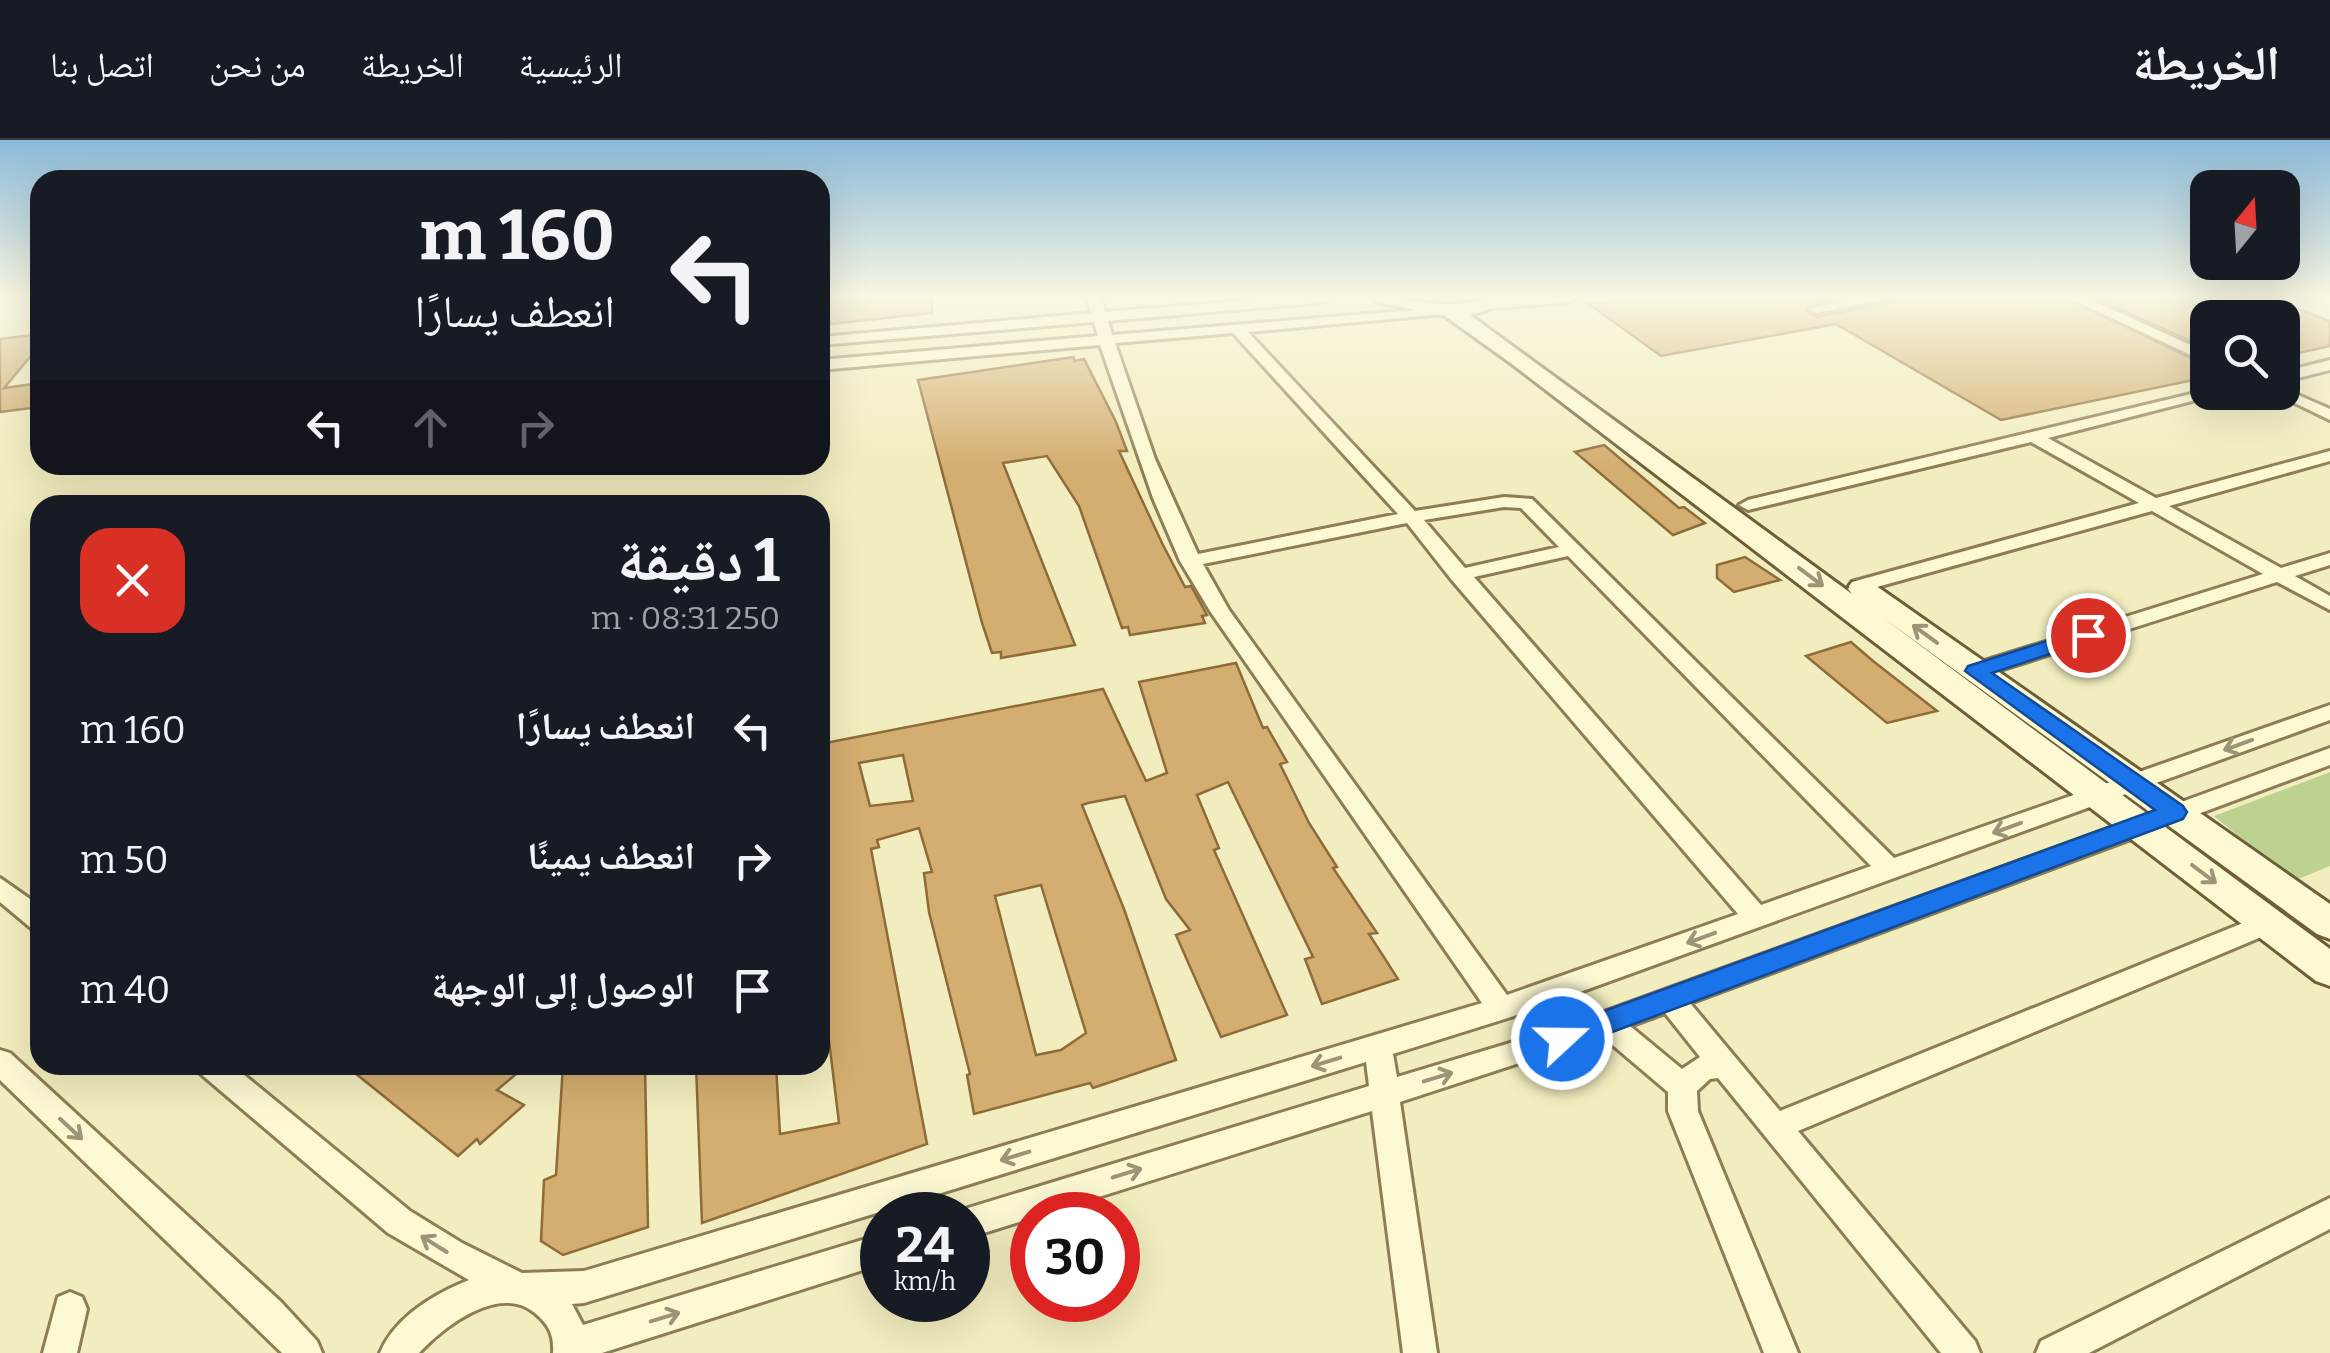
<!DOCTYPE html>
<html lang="ar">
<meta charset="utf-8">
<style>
:root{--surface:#171b24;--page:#242831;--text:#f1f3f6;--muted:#9ea1a6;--line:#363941}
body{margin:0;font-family:Bitter,"Noto Naskh Arabic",serif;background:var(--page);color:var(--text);direction:rtl;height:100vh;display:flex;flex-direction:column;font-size:38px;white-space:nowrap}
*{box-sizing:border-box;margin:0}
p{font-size:32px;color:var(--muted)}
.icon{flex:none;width:55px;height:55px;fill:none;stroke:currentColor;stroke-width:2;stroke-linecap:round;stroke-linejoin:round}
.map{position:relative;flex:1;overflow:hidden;direction:ltr}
.details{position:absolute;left:30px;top:355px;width:800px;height:580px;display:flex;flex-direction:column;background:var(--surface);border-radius:30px;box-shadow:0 10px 40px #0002;direction:rtl}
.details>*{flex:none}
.top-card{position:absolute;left:30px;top:30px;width:800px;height:305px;border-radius:30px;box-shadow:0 10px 40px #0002;direction:rtl;background:#171b24;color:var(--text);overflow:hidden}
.needle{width:65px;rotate:18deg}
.buttons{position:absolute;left:2190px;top:30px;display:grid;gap:20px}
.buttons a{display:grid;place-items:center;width:110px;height:110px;border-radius:20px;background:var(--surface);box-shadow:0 10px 40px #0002;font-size:50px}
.speed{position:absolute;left:860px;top:1052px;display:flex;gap:20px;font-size:50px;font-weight:700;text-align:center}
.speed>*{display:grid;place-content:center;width:130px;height:130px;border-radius:50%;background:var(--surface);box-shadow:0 10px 40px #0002;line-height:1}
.speed small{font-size:25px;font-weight:400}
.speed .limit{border:15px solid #d22;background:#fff;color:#111}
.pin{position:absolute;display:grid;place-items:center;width:85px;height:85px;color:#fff;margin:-42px;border:5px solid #fff;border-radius:50%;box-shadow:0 2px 10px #0007}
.me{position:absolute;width:110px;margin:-55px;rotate:69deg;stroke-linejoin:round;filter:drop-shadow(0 0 8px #0008)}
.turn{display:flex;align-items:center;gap:35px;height:210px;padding:0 50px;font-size:45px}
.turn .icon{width:130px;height:130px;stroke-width:2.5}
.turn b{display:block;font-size:70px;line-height:85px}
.lanes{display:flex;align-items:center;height:95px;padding:0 50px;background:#0003;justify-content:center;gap:50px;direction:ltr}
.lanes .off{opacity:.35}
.round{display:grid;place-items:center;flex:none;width:105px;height:105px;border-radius:30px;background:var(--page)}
.overview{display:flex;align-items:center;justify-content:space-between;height:170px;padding:0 50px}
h1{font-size:60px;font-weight:700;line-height:75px}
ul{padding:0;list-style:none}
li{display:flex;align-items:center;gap:30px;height:130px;padding:0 50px}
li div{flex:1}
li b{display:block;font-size:38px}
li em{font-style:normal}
header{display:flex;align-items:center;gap:60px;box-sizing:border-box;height:140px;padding:0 50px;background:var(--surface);border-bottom:2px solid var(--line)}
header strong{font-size:48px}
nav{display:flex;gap:55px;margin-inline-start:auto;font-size:35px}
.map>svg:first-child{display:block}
.green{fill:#bdd191}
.building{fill:#d4ad70;stroke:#8e6b38;stroke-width:2.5;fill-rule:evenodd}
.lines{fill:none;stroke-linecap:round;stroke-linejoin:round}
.street-casing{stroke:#8c7d55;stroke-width:6}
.secondary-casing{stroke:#6e5e38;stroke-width:6}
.street{fill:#fcf8d2;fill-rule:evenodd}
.secondary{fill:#fcf8d2;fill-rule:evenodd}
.oneway{stroke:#9b9476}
.route{fill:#1a73e8;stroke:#114b97;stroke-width:2.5}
</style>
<header>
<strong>الخريطة</strong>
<nav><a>الرئيسية</a><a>الخريطة</a><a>من نحن</a><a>اتصل بنا</a></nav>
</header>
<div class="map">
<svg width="2330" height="1213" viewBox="0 0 2330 1213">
<rect width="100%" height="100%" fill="#f2edbe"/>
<!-- green -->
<path class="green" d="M2330 632V726L2293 741 2214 676Z"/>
<!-- building -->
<g class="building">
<path d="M876 158H931L932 173 820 185V161Z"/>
<path d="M1638 158H1843L1806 167 1807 172 1817 177 1891 162 1894 158H2066L2208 226V237L2001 280 1836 184 1661 216 1589 164Z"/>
<path d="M2095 158H2269L2330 181V206L2282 217V178H2243L2208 164V209Z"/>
<path d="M40 194V205L4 248 40 243V267L0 272V199Z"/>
<path d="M1074 217V221L1084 219 1116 282 1127 311H1119L1162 403 1185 447 1191 446 1207 475 1202 476 1205 483 1130 495 1128 487 1122 488 1079 366 1047 316 1003 323 1075 505 1001 518V512L992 513 982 483 918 240Z"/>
<path d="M1604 305 1679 368 1684 367 1705 383 1673 395 1575 312Z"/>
<path d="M1745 417 1780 440 1734 452 1717 438V425Z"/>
<path d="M1851 502 1873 521 1937 571 1887 583 1806 516Z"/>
<path d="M1236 523 1263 588 1267 587 1287 622 1280 624 1309 683 1337 727 1333 728 1377 793 1369 794 1398 839 1322 864 1305 819 1313 817 1228 642 1197 655 1219 708 1214 710 1287 875 1221 897 1176 795 1190 790 1166 759 1125 656 1088 663 1082 665 1124 769 1176 920 1093 948 1090 943 974 974 967 935 970 934 929 772 924 733 932 732 919 688 877 700 879 707 871 709 927 1004 702 1083 696 925H776L780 994 839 983 820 826V604L1103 549 1146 641 1167 633 1139 542ZM903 615 913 661 870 666 859 623ZM1041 745 1086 893 1061 910 1036 915 995 756Z"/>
<path d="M345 925H527L497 950 524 965 480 1004 477 999 458 1016Z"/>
<path d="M563 925H645L648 1087 563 1115 541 1101 544 1040 556 1035Z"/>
</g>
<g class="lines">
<!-- street casing -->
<g class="street-casing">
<g id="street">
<path d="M1087 158H1101L1105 172 1277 158H1330L1323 162 1108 181 1112 195 1450 167 1452 170 1445 174 1248 192 1415 371 1504 357 1532 359 1894 718 2330 565V580L1511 877 1393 914 1397 937 1560 888 2330 608V625L1690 863 1780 971 2260 776 2269 773 2278 776 2282 783 2278 790 1798 991 1975 1201 1980 1213H1941L1718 938 1710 939 1697 951 1698 971 1798 1213H1764L1668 971V952L1602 896 1400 962 1437 1213H1403L1372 971 968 1098V1075H956L968 1068 1369 946 1366 922 584 1163 572 1164 583 1185 882 1094V1124L602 1213H553C554 1194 549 1185 535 1173 499 1143 443 1187 419 1213H380C395 1177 434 1154 469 1140L388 1093 201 934 197 925H232L410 1071 462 1103 522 1133 584 1131 1482 863 1210 471 1180 421 1153 358 1100 205 820 230V220L1098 196 1094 182 820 205V197L1091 173ZM1233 193 1398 374 1198 414 1155 319 1115 203ZM1504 367 1521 368 1559 407 1465 428 1424 380ZM1407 383 1451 439 1738 774 1507 855 1229 470 1203 424ZM1568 416 1871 726 1761 765 1474 437ZM1665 873 1700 917 1682 929 1630 886Z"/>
<path d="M1522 158H1577L1570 162 1484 169 1477 165 1484 161Z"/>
<path d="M1859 158H1890L1816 173 1809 169Z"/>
<path d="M2069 158H2087L2208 213V223Z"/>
<path d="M2330 220V230L2282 242V232Z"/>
<path d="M2282 248 2330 269V280L2272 252H2282Z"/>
<path d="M2208 250 2227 252 2048 298 2156 358 2330 311V321L2169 366 2281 428 2330 413V425L2295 436 2330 456V470L2277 442 1975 538 1964 531 1968 526 2263 434 2152 371 1866 450H1852L1849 446 1852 442 2139 363 2031 302 1748 370 1739 365 1748 360Z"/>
<path d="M0 738 40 766V791L31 788 0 762Z"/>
<path d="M0 910 10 913 281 1162 317 1201 322 1213H282L0 940Z"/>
<path d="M2330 1058V1089L2089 1213H2036L2041 1201Z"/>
<path d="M70 1152 82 1157 87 1169 77 1213H43L58 1157Z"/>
</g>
</g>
<!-- secondary casing -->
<g class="secondary-casing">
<path id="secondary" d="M1374 158C1401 157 1427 165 1454 164 1470 164 1484 158 1501 158L1487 170 1470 175 1852 454 1848 449 1852 443H1872L2330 764V799L2317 794 1882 477 2330 809V846L2316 841 1512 224 1445 176 1377 162Z"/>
</g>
<!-- street -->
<use href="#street" class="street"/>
<!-- secondary -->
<use href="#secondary" class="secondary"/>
</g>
<!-- one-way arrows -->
<defs><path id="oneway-shaft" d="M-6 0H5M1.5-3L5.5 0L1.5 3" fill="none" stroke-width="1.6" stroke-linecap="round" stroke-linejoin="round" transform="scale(2.5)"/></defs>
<g class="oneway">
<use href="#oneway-shaft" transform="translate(1811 437) rotate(37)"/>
<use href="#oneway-shaft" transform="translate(1925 494) rotate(-144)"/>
<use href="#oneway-shaft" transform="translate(2238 605) rotate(160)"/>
<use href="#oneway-shaft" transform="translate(2007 688) rotate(160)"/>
<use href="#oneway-shaft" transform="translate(2204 734) rotate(37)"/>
<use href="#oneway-shaft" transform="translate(1701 798) rotate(160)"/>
<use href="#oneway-shaft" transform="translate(1326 922) rotate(163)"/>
<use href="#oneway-shaft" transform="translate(1438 937) rotate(-17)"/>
<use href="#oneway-shaft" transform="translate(71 989) rotate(43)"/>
<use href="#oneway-shaft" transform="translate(1015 1016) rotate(163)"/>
<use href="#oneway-shaft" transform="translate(1127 1033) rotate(-17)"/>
<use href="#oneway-shaft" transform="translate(434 1104) rotate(-148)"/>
<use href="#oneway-shaft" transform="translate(665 1177) rotate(-17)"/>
</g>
<!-- sky -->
<linearGradient id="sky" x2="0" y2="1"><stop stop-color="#8cbad8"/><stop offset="0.48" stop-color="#f9f7e2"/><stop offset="1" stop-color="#f9f7e2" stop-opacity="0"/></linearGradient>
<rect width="2330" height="328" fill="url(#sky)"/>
<!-- route -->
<path class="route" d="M2088 488 2099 495 2096 499 1992 533 2183 666 2187 672 2183 679 1572 907 1562 911 1552 907 1548 899 1552 890 2155 670 1965 531 1968 526Z"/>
</svg>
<div class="buttons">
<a><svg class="needle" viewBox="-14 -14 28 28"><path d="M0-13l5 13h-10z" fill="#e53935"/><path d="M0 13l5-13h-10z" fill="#9ea1a6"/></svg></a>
<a><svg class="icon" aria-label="search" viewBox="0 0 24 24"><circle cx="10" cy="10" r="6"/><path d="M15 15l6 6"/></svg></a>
</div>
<div class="speed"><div>24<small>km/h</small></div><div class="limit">30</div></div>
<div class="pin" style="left:2088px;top:495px;background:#d93025"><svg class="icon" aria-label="arrive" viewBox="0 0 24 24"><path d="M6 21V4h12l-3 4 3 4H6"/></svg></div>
<svg class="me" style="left:1562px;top:899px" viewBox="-20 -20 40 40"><circle r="17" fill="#1a73e8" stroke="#fff" stroke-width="3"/><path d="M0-11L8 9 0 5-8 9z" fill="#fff"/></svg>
<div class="top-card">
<div class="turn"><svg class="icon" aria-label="left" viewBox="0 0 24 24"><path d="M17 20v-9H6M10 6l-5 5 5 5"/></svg><div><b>160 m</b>انعطف يسارًا</div></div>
<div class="lanes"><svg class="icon" aria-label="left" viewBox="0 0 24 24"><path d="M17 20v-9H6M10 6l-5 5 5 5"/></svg><svg class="icon off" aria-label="ahead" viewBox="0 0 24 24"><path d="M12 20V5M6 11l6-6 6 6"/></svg><svg class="icon off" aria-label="right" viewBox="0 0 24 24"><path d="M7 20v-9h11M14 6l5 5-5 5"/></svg></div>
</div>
<section class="details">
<div class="overview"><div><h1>1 دقيقة</h1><p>250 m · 08:31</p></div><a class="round" style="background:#d93025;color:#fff"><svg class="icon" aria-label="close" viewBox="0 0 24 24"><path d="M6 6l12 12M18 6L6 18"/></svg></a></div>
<ul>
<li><svg class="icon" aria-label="left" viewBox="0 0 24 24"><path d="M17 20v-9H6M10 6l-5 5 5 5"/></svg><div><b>انعطف يسارًا</b></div><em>160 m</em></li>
<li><svg class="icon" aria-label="right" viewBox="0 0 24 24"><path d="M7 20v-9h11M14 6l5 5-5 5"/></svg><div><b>انعطف يمينًا</b></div><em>50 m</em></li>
<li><svg class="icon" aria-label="arrive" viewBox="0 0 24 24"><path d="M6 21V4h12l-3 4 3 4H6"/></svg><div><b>الوصول إلى الوجهة</b></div><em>40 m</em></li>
</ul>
</section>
</div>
